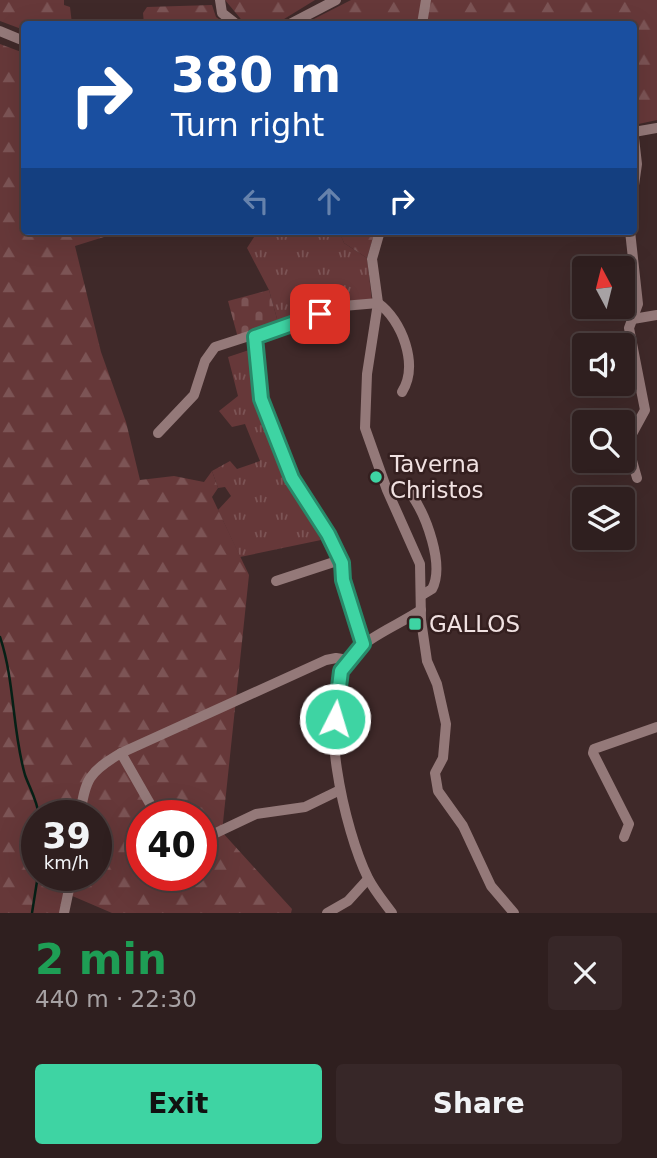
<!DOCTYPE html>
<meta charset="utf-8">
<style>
:root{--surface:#2f1f1f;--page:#372728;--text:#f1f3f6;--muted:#a7a2a4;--line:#4a3d3d;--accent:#3ed4a3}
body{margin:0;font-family:"DejaVu Sans",sans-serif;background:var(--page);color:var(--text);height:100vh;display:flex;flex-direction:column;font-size:26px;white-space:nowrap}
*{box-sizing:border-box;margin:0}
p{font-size:23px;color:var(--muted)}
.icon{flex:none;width:38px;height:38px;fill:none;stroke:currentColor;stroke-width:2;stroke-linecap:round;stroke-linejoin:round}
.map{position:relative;height:913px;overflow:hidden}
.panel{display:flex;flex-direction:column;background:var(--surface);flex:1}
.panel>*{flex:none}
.banner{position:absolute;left:21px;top:21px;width:616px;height:214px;border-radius:7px;box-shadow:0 7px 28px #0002,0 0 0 2px var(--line);background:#1a4fa0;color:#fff;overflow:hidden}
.needle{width:46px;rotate:353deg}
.controls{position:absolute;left:572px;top:256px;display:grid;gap:14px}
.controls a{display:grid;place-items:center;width:63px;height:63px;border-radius:7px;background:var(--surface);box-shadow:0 7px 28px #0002,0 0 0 2px var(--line);font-size:35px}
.speed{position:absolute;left:21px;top:800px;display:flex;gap:14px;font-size:35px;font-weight:700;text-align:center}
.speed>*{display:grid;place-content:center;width:91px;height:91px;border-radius:50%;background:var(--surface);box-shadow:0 7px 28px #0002,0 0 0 2px var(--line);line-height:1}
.speed small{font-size:18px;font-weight:400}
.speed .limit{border:10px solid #d22;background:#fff;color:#111}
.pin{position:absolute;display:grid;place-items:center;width:60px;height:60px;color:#fff;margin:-30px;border-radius:14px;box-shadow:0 4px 10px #0006}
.me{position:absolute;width:77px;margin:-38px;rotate:5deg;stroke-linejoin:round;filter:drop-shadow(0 0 5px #0008)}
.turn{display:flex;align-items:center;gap:24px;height:147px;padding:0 35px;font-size:32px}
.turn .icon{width:91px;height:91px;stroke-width:2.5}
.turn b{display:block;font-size:49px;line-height:60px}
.lanes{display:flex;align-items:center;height:66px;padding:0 35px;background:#0003;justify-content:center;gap:35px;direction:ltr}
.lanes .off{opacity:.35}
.round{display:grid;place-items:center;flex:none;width:74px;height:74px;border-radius:7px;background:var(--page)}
.overview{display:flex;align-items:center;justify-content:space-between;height:119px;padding:0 35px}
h1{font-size:42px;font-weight:700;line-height:52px;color:#1e9e55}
.primary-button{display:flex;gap:14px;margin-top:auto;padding:14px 35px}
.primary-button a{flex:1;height:80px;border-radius:7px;background:var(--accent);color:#111;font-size:28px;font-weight:700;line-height:80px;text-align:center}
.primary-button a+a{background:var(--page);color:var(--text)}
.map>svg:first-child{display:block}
.grass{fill:url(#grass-tufts)}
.forest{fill:url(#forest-firs);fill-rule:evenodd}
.cemetery{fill:url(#cemetery-stones)}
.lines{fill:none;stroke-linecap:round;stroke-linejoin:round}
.stream{stroke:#062016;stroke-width:2.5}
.minor{stroke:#947979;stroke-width:10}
.route-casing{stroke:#288a6a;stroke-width:18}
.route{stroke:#3ed4a3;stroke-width:12}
.poi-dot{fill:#3ed4a3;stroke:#341f1f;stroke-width:2.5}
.labels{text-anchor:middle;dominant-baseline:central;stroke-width:5;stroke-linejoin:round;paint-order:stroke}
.poi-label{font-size:23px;fill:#f0e1e1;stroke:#341f1f;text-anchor:start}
</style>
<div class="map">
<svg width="657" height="913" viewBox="0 0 657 913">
<defs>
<pattern id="grass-tufts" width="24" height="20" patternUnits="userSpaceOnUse" patternTransform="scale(1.75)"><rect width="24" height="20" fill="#663839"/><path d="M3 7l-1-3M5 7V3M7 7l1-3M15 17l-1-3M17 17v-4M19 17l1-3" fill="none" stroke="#7c5455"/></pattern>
<pattern id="forest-firs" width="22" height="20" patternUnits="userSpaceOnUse" patternTransform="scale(1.75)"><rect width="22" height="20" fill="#663839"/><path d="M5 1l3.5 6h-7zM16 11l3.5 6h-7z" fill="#7c5455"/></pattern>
<pattern id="cemetery-stones" width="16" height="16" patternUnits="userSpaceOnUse" patternTransform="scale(1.75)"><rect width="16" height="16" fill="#663839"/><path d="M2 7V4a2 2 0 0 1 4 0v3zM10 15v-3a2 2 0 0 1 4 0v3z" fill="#7c5455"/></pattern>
</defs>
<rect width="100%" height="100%" fill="#3f2929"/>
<!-- grass -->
<g class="grass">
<path d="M258 231H339L344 243 367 258 372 301 279 326 269 290 247 248Z"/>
<path d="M249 350C259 429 284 471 321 540L240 557 218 510 231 496 225 487 218 488 212 471 230 461 237 469 260 461 245 424 232 427 219 411 238 396 228 357Z"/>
</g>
<!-- forest -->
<g class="forest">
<path d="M0 0H64V5L70 7 72 24H24V30L0 21Z"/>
<path d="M225 0H315L276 24H245Z"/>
<path d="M351 0H657V120L634 125V24H304Z"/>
<path d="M212 5 216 17 226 24H144L143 13 147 7Z"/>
<path d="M0 44 24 53V231H123L75 246 101 352 126 422 140 480 174 476 204 482 212 471 218 488 212 497 249 575 222 832 292 909 291 913H112L70 895 64 913H0ZM37 816H96V875H37ZM142 816H201V875H142Z"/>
<path d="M339 231H375L367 258 344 243Z"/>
</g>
<!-- cemetery -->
<path class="cemetery" d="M269 290 279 326 238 338 228 301Z"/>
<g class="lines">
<!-- stream -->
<g class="stream">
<path d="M0 637C15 682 12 730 25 775 30 789 37 800 39 816"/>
<path d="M32 913 38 875"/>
</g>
<!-- minor -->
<g class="minor">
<path d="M220 0 222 13 236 24"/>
<path d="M290 24 336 0"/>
<path d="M422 24 426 0"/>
<path d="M0 31 24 41"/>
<path d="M634 132 657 128"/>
<path d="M634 138 637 164 634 185"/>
<path d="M380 231 372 259 378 303 367 374 365 428 387 490 420 564 421 620 427 661 437 684 446 724 443 758 435 773 438 791 463 826 491 886 514 913"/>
<path d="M630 231 638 304 629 328 645 410 627 443 637 478"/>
<path d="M633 319 657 315"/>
<path d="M255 337 261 399 292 478 342 563 343 580 363 644"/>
<path d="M158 433 194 395 205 361 215 347 343 306 378 303C402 320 419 365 402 392"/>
<path d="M411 494C426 515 445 565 432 589L422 595"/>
<path d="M276 581 340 560"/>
<path d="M121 753 326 660 336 658 348 660"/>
<path d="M80 816C85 779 89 772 121 753L157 816"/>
<path d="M624 837 629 824 593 753 594 749 657 727"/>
<path d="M201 840 256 814 305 807 340 790"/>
<path d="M64 913 72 875"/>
<path d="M327 913 348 901 368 879"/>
<path d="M392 913C384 902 374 890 368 878 345 832 315 705 347 661 365 637 397 626 421 610"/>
</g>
</g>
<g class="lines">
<!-- route casing -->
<g class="route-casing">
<path id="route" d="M320 314 255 337 261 399 292 478 328 534 342 563 343 580 363 644 341 671 335 719"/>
</g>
<!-- route -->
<use href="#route" class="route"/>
</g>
<!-- markers -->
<g class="poi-dot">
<circle cx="376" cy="477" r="7"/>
<rect x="408" y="617" width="14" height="14" rx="3.5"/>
</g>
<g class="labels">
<!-- poi labels -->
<g class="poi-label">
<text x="390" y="464">Taverna<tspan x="390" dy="26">Christos</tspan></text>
<text x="429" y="624">GALLOS</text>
</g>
</g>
</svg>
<div class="controls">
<a><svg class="needle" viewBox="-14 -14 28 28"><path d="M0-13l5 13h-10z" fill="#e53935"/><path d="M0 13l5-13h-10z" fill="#a7a2a4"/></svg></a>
<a><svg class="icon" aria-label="sound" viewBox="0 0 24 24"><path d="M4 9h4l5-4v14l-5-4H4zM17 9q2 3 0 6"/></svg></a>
<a><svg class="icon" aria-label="search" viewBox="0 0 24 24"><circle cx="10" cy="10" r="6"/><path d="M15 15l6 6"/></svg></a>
<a><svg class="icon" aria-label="layers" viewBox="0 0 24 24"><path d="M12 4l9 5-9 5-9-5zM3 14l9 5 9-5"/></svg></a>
</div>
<div class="speed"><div>39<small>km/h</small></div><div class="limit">40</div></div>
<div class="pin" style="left:320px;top:314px;background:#d93025"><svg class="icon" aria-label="arrive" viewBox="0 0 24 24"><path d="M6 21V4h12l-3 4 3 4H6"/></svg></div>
<svg class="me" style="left:335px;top:719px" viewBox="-20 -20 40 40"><circle r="17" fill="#3ed4a3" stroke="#fff" stroke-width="3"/><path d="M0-11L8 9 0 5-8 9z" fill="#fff"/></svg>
<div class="banner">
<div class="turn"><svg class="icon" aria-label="right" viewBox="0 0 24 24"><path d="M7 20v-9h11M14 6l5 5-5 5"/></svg><div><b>380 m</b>Turn right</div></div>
<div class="lanes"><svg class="icon off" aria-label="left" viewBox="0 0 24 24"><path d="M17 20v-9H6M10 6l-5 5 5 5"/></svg><svg class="icon off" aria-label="ahead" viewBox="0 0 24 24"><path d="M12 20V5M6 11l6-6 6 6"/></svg><svg class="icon" aria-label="right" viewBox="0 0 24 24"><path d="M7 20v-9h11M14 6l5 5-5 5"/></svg></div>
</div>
</div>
<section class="panel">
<div class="overview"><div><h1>2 min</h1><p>440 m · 22:30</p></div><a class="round"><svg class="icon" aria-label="close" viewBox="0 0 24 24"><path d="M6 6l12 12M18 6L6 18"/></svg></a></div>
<div class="primary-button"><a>Exit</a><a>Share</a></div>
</section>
